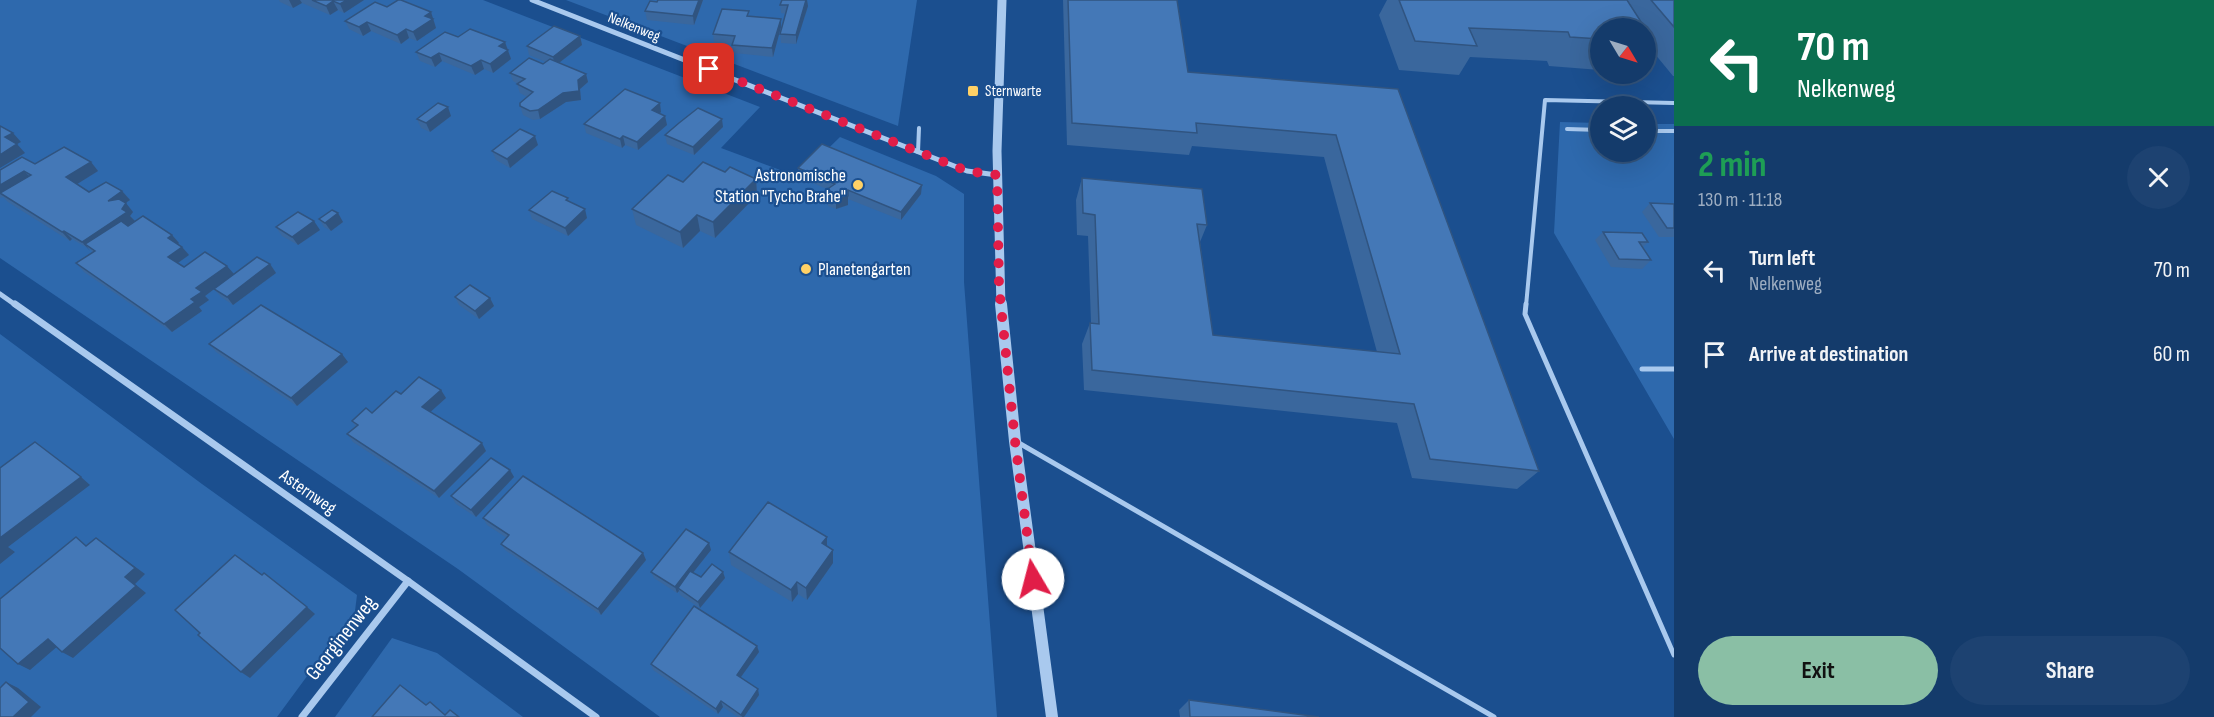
<!DOCTYPE html>
<meta charset="utf-8">
<style>
:root{--surface:#143b6b;--page:#1d4271;--text:#f1f3f6;--muted:#9dadc1;--line:#33557e;--accent:#8abfa5}
body{margin:0;font-family:"Sofia Sans Condensed",sans-serif;background:var(--page);color:var(--text);height:100vh;display:flex;flex-direction:column;font-size:22px;white-space:nowrap}
*{box-sizing:border-box;margin:0}
p{font-size:20px;color:var(--muted)}
.icon{flex:none;width:33px;height:33px;fill:none;stroke:currentColor;stroke-width:2;stroke-linecap:round;stroke-linejoin:round}
.map{position:relative;flex:1;overflow:hidden}
.panel{display:flex;flex-direction:column;background:var(--surface);width:540px}
.panel>*{flex:none}
.banner{background:#0b6e4f;color:#fff;overflow:hidden}
.needle{width:39px;rotate:128deg}
.buttons{position:absolute;left:1590px;top:18px;display:grid;gap:12px}
.buttons a{display:grid;place-items:center;width:66px;height:66px;border-radius:50%;background:var(--surface);box-shadow:0 6px 24px #0002,0 0 0 2px var(--line);font-size:30px}
.pin{position:absolute;display:grid;place-items:center;width:51px;height:51px;color:#fff;margin:-26px;border-radius:12px;box-shadow:0 3px 9px #0006}
.me{position:absolute;width:66px;margin:-33px;rotate:352deg;stroke-linejoin:round;filter:drop-shadow(0 0 4px #0008)}
.turn{display:flex;align-items:center;gap:21px;height:126px;padding:0 24px;font-size:27px}
.turn .icon{width:78px;height:78px;stroke-width:2.5}
.turn b{display:block;font-size:42px;line-height:51px}
.round{display:grid;place-items:center;flex:none;width:63px;height:63px;border-radius:32px;background:var(--page)}
.head{display:flex;align-items:center;justify-content:space-between;height:102px;padding:0 24px}
h1{font-size:36px;font-weight:700;line-height:45px;color:#1e9e55}
.primary-button{display:flex;gap:12px;margin-top:auto;padding:12px 24px}
.primary-button a{flex:1;height:69px;border-radius:36px;background:var(--accent);color:#111;font-size:24px;font-weight:700;line-height:69px;text-align:center}
.primary-button a+a{background:var(--page);color:var(--text)}
ul{padding:0;list-style:none}
li{display:flex;align-items:center;gap:18px;height:84px;padding:0 24px}
li div{flex:1}
li b{display:block;font-size:22px}
li em{font-style:normal}
main{display:flex;flex:1;min-height:0}
.map>svg:first-child{display:block}
.green{fill:#2e69ad}
.lines{fill:none;stroke-linecap:round;stroke-linejoin:round}
.service-far1{stroke:#a9c9ee;stroke-width:4}
.service{stroke:#a9c9ee;stroke-width:5}
.minor-far1{stroke:#a9c9ee;stroke-width:5}
.minor{stroke:#a9c9ee;stroke-width:7}
.tertiary-far1{stroke:#a9c9ee;stroke-width:9}
.tertiary{stroke:#a9c9ee;stroke-width:12}
.wall{fill:#3a679d}
.shaded-wall{fill:#305480}
.building{fill:#4478b7;stroke:#305480;stroke-width:1.5}
.route{stroke:#e11d48;stroke-width:10;stroke-dasharray:0 18}
.poi-dot{fill:#ffd166;stroke:#1b4f8f;stroke-width:2}
.labels{text-anchor:middle;dominant-baseline:central;stroke-width:4.5;stroke-linejoin:round;paint-order:stroke}
.far-street-label{font-size:15px;fill:#fff;stroke:#1b4f8f}
.far-poi-label{font-size:15px;fill:#fff;stroke:#1b4f8f;text-anchor:start}
.poi-label{font-size:18px;fill:#fff;stroke:#1b4f8f;text-anchor:end}
.street-label{font-size:18px;fill:#fff;stroke:#1b4f8f}
.near-street-label{font-size:21px;fill:#fff;stroke:#1b4f8f}
</style>
<main>
<div class="map">
<svg width="1674" height="717" viewBox="0 0 1674 717">
<rect width="100%" height="100%" fill="#1b4f8f"/>
<!-- green -->
<g class="green">
<path d="M0 0H483L760 107 721 148 799 177 840 137 936 176 964 194V282L997 717H660L458 569 0 258Z"/>
<path d="M566 0H917L898 126Z"/>
<path d="M1560 122 1600 123V152H1646V124H1674V439L1554 233Z"/>
<path d="M0 334 202 484 357 595 355 611 277 717H0Z"/>
<path d="M392 638 437 653 523 717H335Z"/>
</g>
<g class="lines">
<!-- service-far1 -->
<g class="service-far1">
<path d="M1567 129 1600 130"/>
<path d="M1646 131H1674"/>
<path d="M918 152 919 128"/>
<path d="M1526 306 1545 100 1674 103"/>
</g>
<!-- service -->
<g class="service">
<path d="M1526 304 1525 314 1674 655"/>
<path d="M1642 369H1674"/>
<path d="M1017 442 1494 717"/>
</g>
<!-- minor-far1 -->
<g class="minor-far1">
<path d="M532 0 967 171 997 175"/>
<path d="M0 294 17 306"/>
</g>
<!-- minor -->
<g class="minor">
<path d="M15 304 408 581 596 717"/>
<path d="M302 717 408 581"/>
</g>
<!-- tertiary-far1 -->
<path class="tertiary-far1" d="M1001 306 997 151 1002 0"/>
<!-- tertiary -->
<path class="tertiary" d="M1001 304 1015 441 1052 717"/>
</g>
<!-- wall -->
<g class="wall">
<path d="M279 0H364L344 13 338 10 330 15 302 3 293 8 280 2Z"/>
<path d="M703 0 694 25 647 20 645 11 657 2Z"/>
<path d="M782 0H807L808 6 796 44 781 43 780 34 786 14 781 13 780 5Z"/>
<path d="M1063 0H1177L1188 72 1398 89 1539 471 1517 489 1412 478 1397 423 1084 390 1082 344 1090 323H1091L1088 236 1077 235 1076 200 1082 178 1207 225 1200 242 1213 335 1377 352 1324 157 1192 146 1189 155 1067 145Z"/>
<path d="M1387 0H1674V76H1673L1650 48 1646 54V28H1600V70L1549 66 1547 61 1470 57 1459 75 1399 70 1379 15Z"/>
<path d="M387 7 431 12 436 28 417 41 409 38 401 44 371 31 363 36 349 29 345 21Z"/>
<path d="M749 16 781 19V27L773 57 733 53 732 44 714 43 713 34Z"/>
<path d="M580 36 582 45 559 63 586 74 588 82 580 89 581 100 566 102 540 119 533 120 523 115 520 106 527 97 520 93 517 84H518L513 81 510 73 543 64 546 62 529 55 527 46Z"/>
<path d="M458 37 505 42 511 59 493 73 484 69 475 75 442 61 435 67 420 61 416 52Z"/>
<path d="M661 112 660 114 665 116 667 125 638 150 625 145 622 148 586 133 584 124Z"/>
<path d="M451 116 430 132 421 128 417 119Z"/>
<path d="M723 127 694 155 667 144 665 135Z"/>
<path d="M538 145 510 168 496 160 492 151Z"/>
<path d="M91 162 98 171 77 184 89 192 122 191 130 200 125 203 133 212 130 216 135 221 172 235 179 243 178 244 182 247 189 255 178 263 184 267 234 274 205 296 209 300 199 307 202 311 172 332 84 272 76 263 93 253 91 250 72 239 70 241 8 202 3 197 0 198V170L35 164Z"/>
<path d="M798 168 921 194 901 220 848 199V205L836 209 828 206 826 199V190L827 189 799 177Z"/>
<path d="M725 172 756 179 757 195 715 238 700 231 683 248 636 225 632 209 683 182Z"/>
<path d="M568 198 569 202 587 218 568 236 532 219 529 210Z"/>
<path d="M1650 203 1674 204V237H1659L1642 212Z"/>
<path d="M338 213 343 222 331 231 324 227 319 219Z"/>
<path d="M276 227 320 230 298 245 282 236Z"/>
<path d="M1603 232 1648 242 1643 247 1651 260 1642 269 1611 267 1595 240Z"/>
<path d="M270 264 276 273 233 305 221 297 214 289Z"/>
<path d="M455 297 490 298 494 306 479 319 459 305Z"/>
<path d="M209 344 348 362 297 406 216 352Z"/>
<path d="M441 390 446 398 430 412 486 451 439 498 353 442 347 434 356 427 352 421 372 413 401 394Z"/>
<path d="M510 470 514 477 476 517 456 504 451 496Z"/>
<path d="M483 518 643 553 646 560 601 615 505 550 501 544 507 538 487 525Z"/>
<path d="M827 537V546L833 563 807 600 798 594 792 602 731 565 729 552Z"/>
<path d="M709 543 711 550 693 573 701 577 723 572 725 578 700 608 680 595 679 591 677 593 654 578 651 572Z"/>
<path d="M757 646 759 652 740 678 759 695 744 717H738L723 707 718 714 653 670 651 664Z"/>
<path d="M1189 700 1319 717H1180L1179 710Z"/>
</g>
<!-- shaded-wall -->
<g class="shaded-wall">
<path d="M289 0H300L302 3 293 8Z"/>
<path d="M347 0H364L344 13 340 4Z"/>
<path d="M699 0H703L694 25 693 16Z"/>
<path d="M806 0H807L808 6 796 44V35Z"/>
<path d="M333 1 338 10 330 15 326 6Z"/>
<path d="M431 12 436 28 417 41 413 32 425 16Z"/>
<path d="M781 19V27L773 57 772 48Z"/>
<path d="M367 22 371 31 363 36 359 27Z"/>
<path d="M406 29 409 38 401 44 397 35Z"/>
<path d="M580 36 582 45 555 66 553 57Z"/>
<path d="M505 42 511 59 493 73 490 64 499 46Z"/>
<path d="M439 53 442 61 435 67 431 58Z"/>
<path d="M481 60 484 69 475 75 471 66Z"/>
<path d="M586 74 588 82 580 89 581 100 566 102 540 119 538 110Z"/>
<path d="M660 103 661 112 654 119 652 110Z"/>
<path d="M448 107 451 116 430 132 426 123Z"/>
<path d="M665 116 667 125 638 150 637 142Z"/>
<path d="M722 119 723 127 694 155 693 147Z"/>
<path d="M13 133 21 142 13 146 5 137Z"/>
<path d="M535 136 538 145 510 168 507 159Z"/>
<path d="M623 136 625 145 622 148 620 139Z"/>
<path d="M17 144 25 153 0 168V155Z"/>
<path d="M91 162 98 171 74 186 66 177Z"/>
<path d="M24 171 32 179 0 193V185Z"/>
<path d="M756 179 757 195 715 238 713 222Z"/>
<path d="M922 185 921 194 901 220V212Z"/>
<path d="M848 190V205L836 209V200Z"/>
<path d="M122 191 130 200 115 210 108 201Z"/>
<path d="M126 203 133 212 130 216 135 221 92 249 85 244 90 251 82 242 122 209Z"/>
<path d="M585 209 587 218 568 236 565 228Z"/>
<path d="M338 213 343 222 331 231 325 223Z"/>
<path d="M697 215 700 231 683 248 680 232Z"/>
<path d="M314 221 320 230 298 245 292 237Z"/>
<path d="M64 231 72 239 70 241 62 232Z"/>
<path d="M172 235 179 243 175 247 168 238Z"/>
<path d="M182 247 189 255 175 265 168 257Z"/>
<path d="M270 264 276 273 233 305 227 297Z"/>
<path d="M227 266 234 274 205 296 209 300 199 307 202 311 172 332 164 324 191 299 196 288Z"/>
<path d="M490 298 494 306 479 319 475 311Z"/>
<path d="M342 354 348 362 297 406 291 398Z"/>
<path d="M441 390 446 398 427 415 422 407Z"/>
<path d="M482 443 486 451 439 498 434 491Z"/>
<path d="M510 470 514 477 476 517 471 510Z"/>
<path d="M81 477 90 485 8 547 15 552 0 564V538Z"/>
<path d="M827 537V550L822 543Z"/>
<path d="M96 538 145 574 135 584 146 593 73 658 62 652 125 577Z"/>
<path d="M709 543 711 550 680 589 678 588 679 591 677 593 675 587Z"/>
<path d="M833 550V563L807 600 806 588Z"/>
<path d="M643 553 646 560 601 615 598 609Z"/>
<path d="M723 572 725 578 700 608 698 602Z"/>
<path d="M797 582 798 594 792 602 791 590Z"/>
<path d="M307 607 315 614 250 678 241 672Z"/>
<path d="M48 639 59 645 30 670 18 664Z"/>
<path d="M757 646 759 652 738 681 737 675Z"/>
<path d="M6 682 18 688 41 707 31 717H13Z"/>
<path d="M758 689 759 695 744 717H742L741 715Z"/>
<path d="M721 701 723 707 718 714 716 709Z"/>
</g>
<!-- building -->
<g class="building">
<path d="M312 0H347L340 4 333 1 326 6Z"/>
<path d="M398 0H401L431 12 425 16 433 19 413 32 406 29 397 35 367 22 359 27 345 21 375 2 387 7Z"/>
<path d="M658 0H699L693 16 645 11 650 1 657 2Z"/>
<path d="M782 0H806L796 35 780 34 788 5H780Z"/>
<path d="M1068 0H1177L1188 72 1398 89 1539 471 1430 459 1414 404 1092 370 1090 323 1099 324 1095 215 1083 213 1082 178 1202 189 1207 225 1197 224 1213 335 1400 354 1336 135 1196 123 1197 133 1072 123Z"/>
<path d="M1399 0H1627L1645 28H1600V39L1570 37 1568 32 1469 28 1477 46 1415 41Z"/>
<path d="M1651 0H1674V27Z"/>
<path d="M722 9 749 11 747 16 781 19 772 48 732 45 735 36 713 34Z"/>
<path d="M554 26 580 36 553 57 527 46Z"/>
<path d="M470 29 505 42 499 46 508 50 490 64 481 60 471 66 439 53 431 58 416 52 445 32 458 37Z"/>
<path d="M1646 29 1654 43 1646 42Z"/>
<path d="M529 58 543 64 550 59 586 74 578 80 579 91 563 93 538 110 530 111 520 106V103L533 92 517 84 525 79 510 73Z"/>
<path d="M625 89 660 103 652 110 665 116 637 142 623 136 620 139 584 124Z"/>
<path d="M438 103 448 107 426 123 417 119Z"/>
<path d="M698 108 722 119 693 147 665 135 679 123Z"/>
<path d="M0 126 13 133 5 137 17 144 0 155Z"/>
<path d="M520 129 535 136 507 159 492 151Z"/>
<path d="M822 144 922 185 901 212 848 190V196L836 200 828 198 826 190 835 184 798 168Z"/>
<path d="M64 147 91 162 66 177 89 192 106 182 122 191 108 201 119 199 126 203 122 209 127 212 82 242 64 231 62 232 0 193 31 175 24 171 0 185V170L22 157 35 164Z"/>
<path d="M703 162 725 172 730 167 756 179 713 222 697 215 680 232 632 209 668 175 683 182Z"/>
<path d="M552 191 568 198 566 200 585 209 565 228 529 210Z"/>
<path d="M1650 203 1674 204V228H1667Z"/>
<path d="M332 210 338 213 325 223 319 219Z"/>
<path d="M298 212 314 221 292 237 276 227Z"/>
<path d="M143 216 172 235 168 238 182 247 168 257 184 267 205 252 227 266 196 288 202 292 191 299 195 302 164 324 76 263 95 251 85 244 121 221 128 226Z"/>
<path d="M1603 232 1642 233 1648 242H1639L1651 260 1619 259Z"/>
<path d="M257 257 270 264 227 297 214 289Z"/>
<path d="M470 285 490 298 475 311 455 297Z"/>
<path d="M261 305 342 354 291 398 209 344Z"/>
<path d="M419 377 441 390 422 407 482 443 434 491 347 434 358 425 352 421 366 408 372 413 396 391 401 394Z"/>
<path d="M35 442 81 477 0 538V468Z"/>
<path d="M491 458 510 470 471 510 451 496Z"/>
<path d="M523 476 643 553 598 609 501 544 509 535 483 518Z"/>
<path d="M768 502 827 537 822 543 833 550 806 588 797 582 791 590 729 552Z"/>
<path d="M686 529 709 543 675 587 651 572Z"/>
<path d="M76 537 86 546 96 538 135 568 125 577 136 586 62 652 48 639 18 664 0 648V599Z"/>
<path d="M235 555 262 575 264 573 307 607 241 672 198 635 200 633 175 610Z"/>
<path d="M712 564 723 572 698 602 678 588 690 571 701 577Z"/>
<path d="M694 606 757 646 737 675 758 689 741 715 721 701 716 709 651 664Z"/>
<path d="M6 682 29 702 13 717H0V688Z"/>
<path d="M400 685 426 705 430 702 445 715 450 710 459 717H372Z"/>
<path d="M1189 700 1319 717H1190Z"/>
</g>
<g class="lines">
<!-- route -->
<path class="route" d="M709 69 967 171 997 175 999 287 1015 441 1033 579"/>
</g>
<!-- markers -->
<g class="poi-dot">
<rect x="967" y="85" width="12" height="12" rx="3"/>
<circle cx="858" cy="185" r="6"/>
<circle cx="806" cy="269" r="6"/>
</g>
<g class="labels">
<!-- far-street labels -->
<g class="far-street-label">
<text transform="translate(634 27) rotate(22)">Nelkenweg</text>
</g>
<!-- far-poi labels -->
<g class="far-poi-label">
<text x="985" y="91">Sternwarte</text>
</g>
<!-- poi labels -->
<g class="poi-label">
<text x="846" y="175">Astronomische<tspan x="846" dy="21">Station "Tycho Brahe"</tspan></text>
<text x="818" y="269" text-anchor="start">Planetengarten</text>
</g>
<!-- street labels -->
<g class="street-label">
<text transform="translate(308 492) rotate(35)">Asternweg</text>
</g>
<!-- near-street labels -->
<g class="near-street-label">
<text transform="translate(341 638) rotate(-52)">Georginenweg</text>
</g>
</g>
</svg>
<div class="buttons">
<a><svg class="needle" viewBox="-14 -14 28 28"><path d="M0-13l5 13h-10z" fill="#e53935"/><path d="M0 13l5-13h-10z" fill="#9dadc1"/></svg></a>
<a><svg class="icon" aria-label="layers" viewBox="0 0 24 24"><path d="M12 4l9 5-9 5-9-5zM3 14l9 5 9-5"/></svg></a>
</div>
<div class="pin" style="left:709px;top:69px;background:#d93025"><svg class="icon" aria-label="arrive" viewBox="0 0 24 24"><path d="M6 21V4h12l-3 4 3 4H6"/></svg></div>
<svg class="me" style="left:1033px;top:579px" viewBox="-20 -20 40 40"><circle r="19" fill="#fff"/><path d="M0-13L10 11 0 6-10 11z" fill="#e11d48"/></svg>
</div>
<section class="panel">
<div class="banner">
<div class="turn"><svg class="icon" aria-label="left" viewBox="0 0 24 24"><path d="M17 20v-9H6M10 6l-5 5 5 5"/></svg><div><b>70 m</b>Nelkenweg</div></div>
</div>
<div class="head"><div><h1>2 min</h1><p>130 m · 11:18</p></div><a class="round"><svg class="icon" aria-label="close" viewBox="0 0 24 24"><path d="M6 6l12 12M18 6L6 18"/></svg></a></div>
<ul>
<li><svg class="icon" aria-label="left" viewBox="0 0 24 24"><path d="M17 20v-9H6M10 6l-5 5 5 5"/></svg><div><b>Turn left</b><p>Nelkenweg</p></div><em>70 m</em></li>
<li><svg class="icon" aria-label="arrive" viewBox="0 0 24 24"><path d="M6 21V4h12l-3 4 3 4H6"/></svg><div><b>Arrive at destination</b></div><em>60 m</em></li>
</ul>
<div class="primary-button"><a>Exit</a><a>Share</a></div>
</section>
</main>
